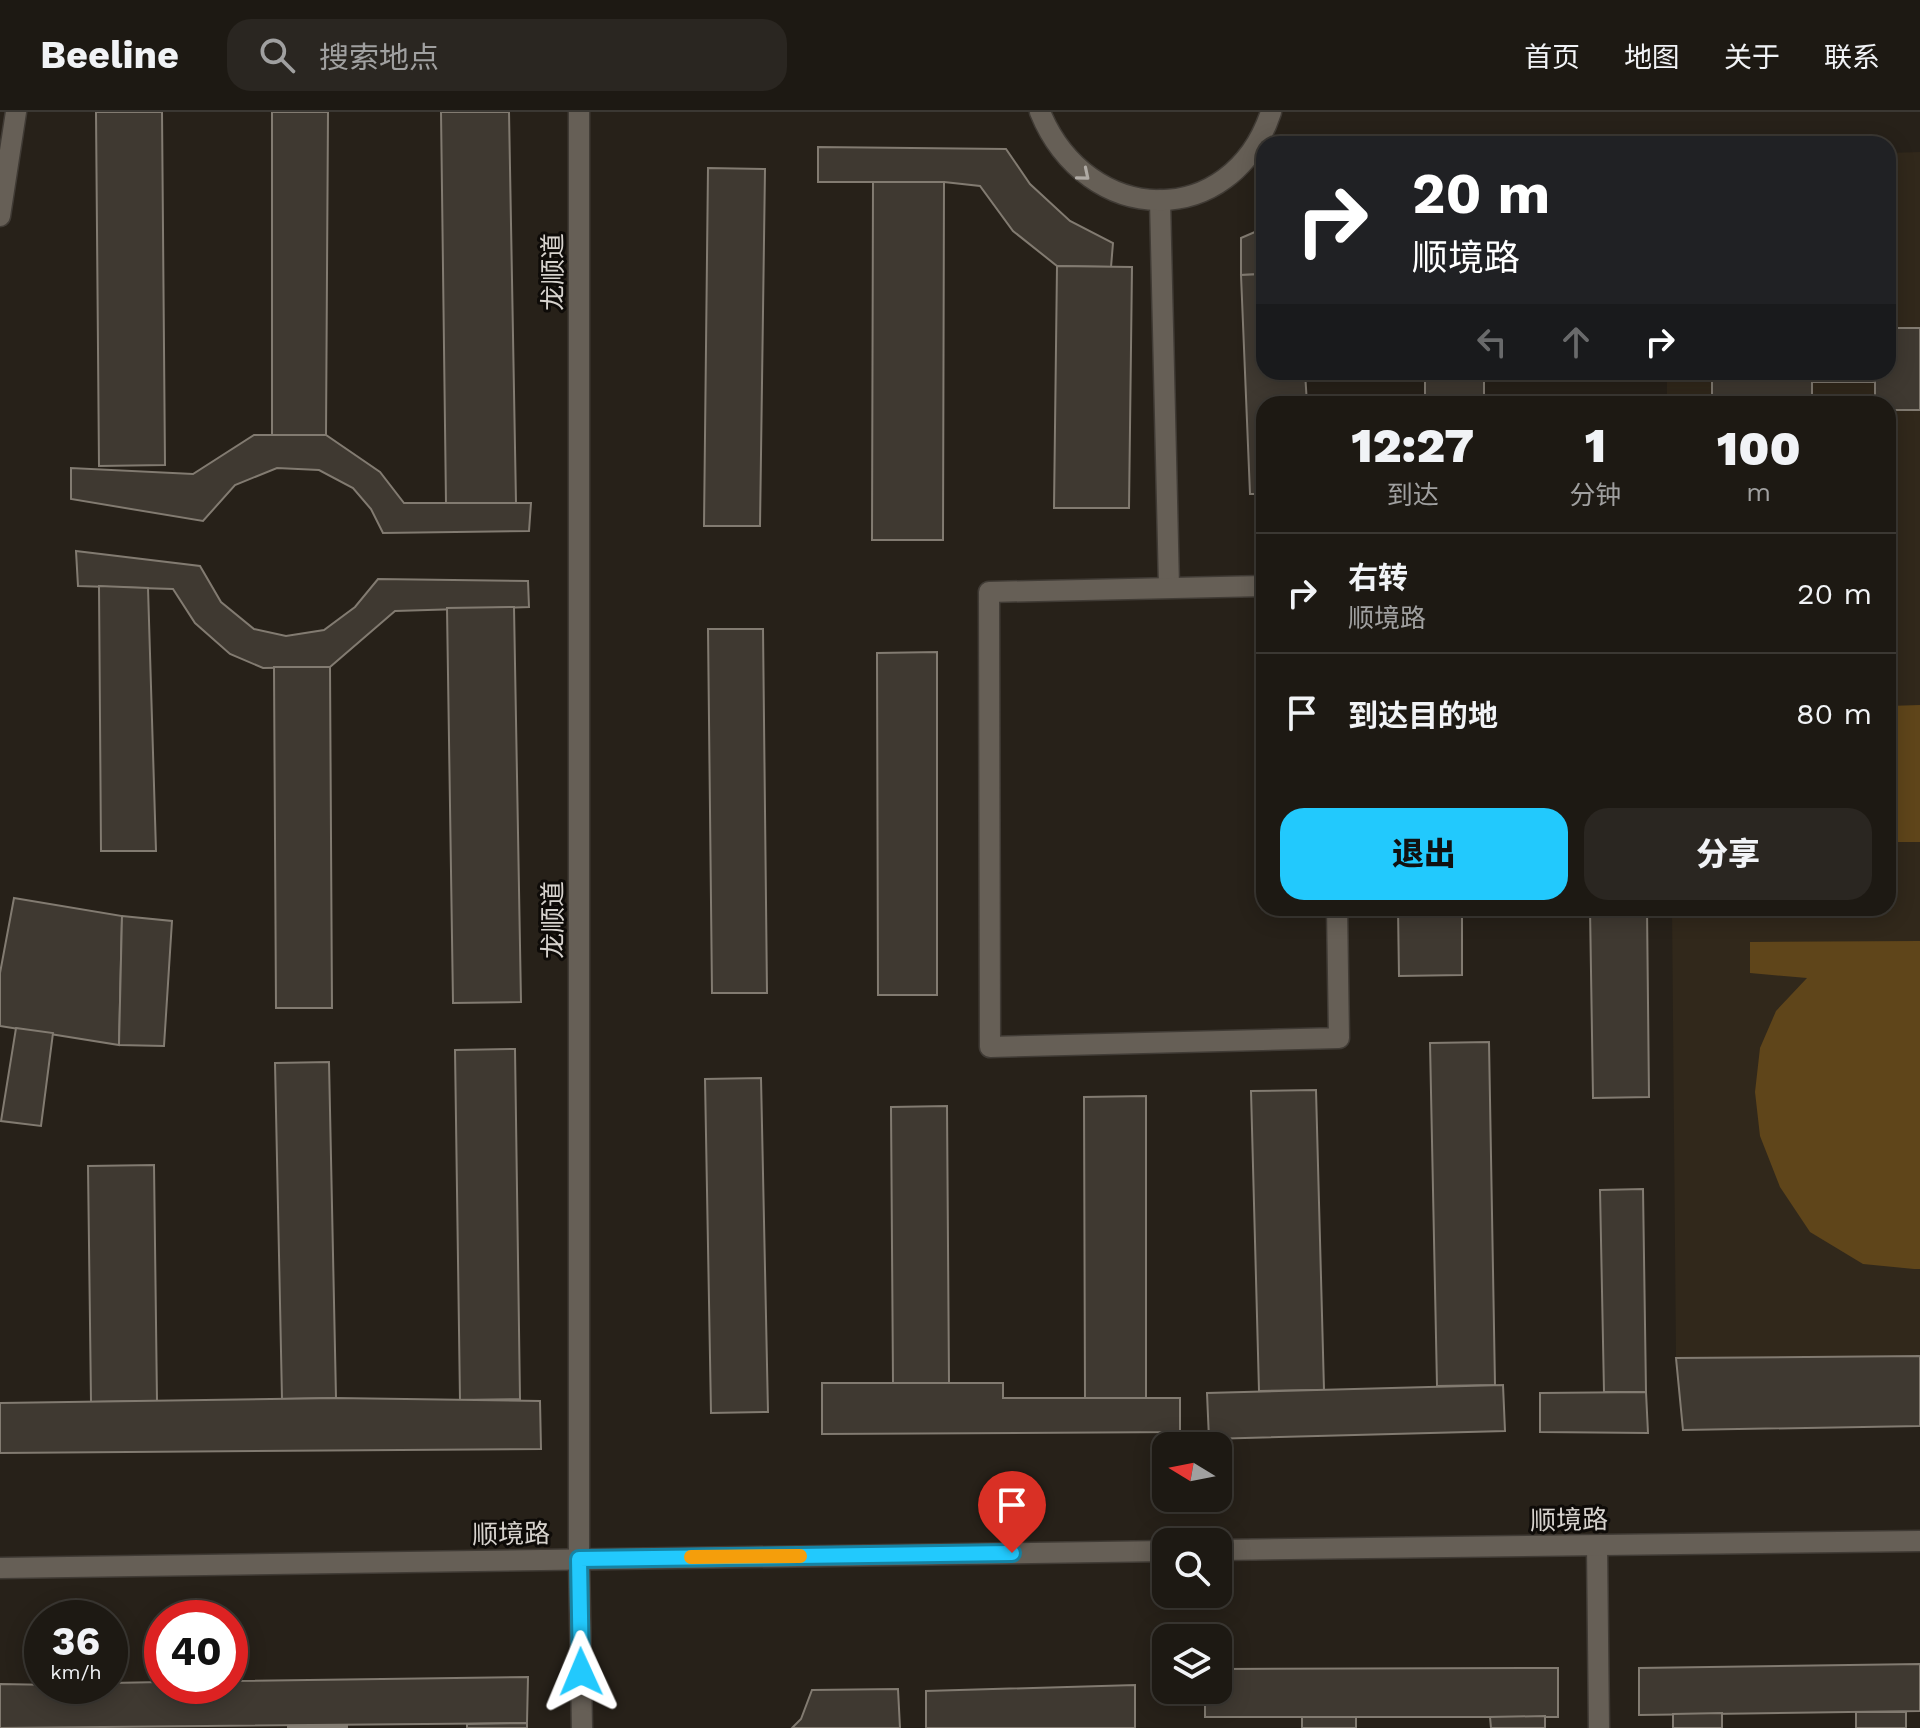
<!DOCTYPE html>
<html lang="zh">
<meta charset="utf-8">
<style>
:root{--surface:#1d1913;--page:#2a2621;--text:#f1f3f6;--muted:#a0a0a0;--line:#3b3833;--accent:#22c9fd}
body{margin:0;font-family:"Work Sans","Noto Sans SC",sans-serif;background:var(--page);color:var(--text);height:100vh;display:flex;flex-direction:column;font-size:30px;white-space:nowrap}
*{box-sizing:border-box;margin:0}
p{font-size:26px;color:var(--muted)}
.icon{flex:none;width:44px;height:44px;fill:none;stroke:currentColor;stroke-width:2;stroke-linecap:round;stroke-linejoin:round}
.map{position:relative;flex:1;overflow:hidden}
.panel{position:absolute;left:1256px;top:284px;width:640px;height:520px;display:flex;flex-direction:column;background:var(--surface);border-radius:24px;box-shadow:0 4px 20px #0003,0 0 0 2px var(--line)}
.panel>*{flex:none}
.hud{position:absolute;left:1256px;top:24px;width:640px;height:244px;border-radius:24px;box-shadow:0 4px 20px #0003,0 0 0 2px var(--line);background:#202124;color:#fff;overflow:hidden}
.needle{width:52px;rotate:280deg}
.buttons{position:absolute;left:1152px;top:1320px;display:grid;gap:16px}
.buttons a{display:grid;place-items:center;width:80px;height:80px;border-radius:16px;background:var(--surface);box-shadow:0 4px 20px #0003,0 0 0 2px var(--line);font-size:40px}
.speed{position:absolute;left:24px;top:1488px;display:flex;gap:16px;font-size:40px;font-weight:700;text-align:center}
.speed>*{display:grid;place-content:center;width:104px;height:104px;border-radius:50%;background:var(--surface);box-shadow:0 4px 20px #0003,0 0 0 2px var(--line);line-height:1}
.speed small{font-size:20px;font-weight:400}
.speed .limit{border:12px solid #d22;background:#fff;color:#111}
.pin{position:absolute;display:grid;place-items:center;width:68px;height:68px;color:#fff;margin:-82px -34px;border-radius:50% 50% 50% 0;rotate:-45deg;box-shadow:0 0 8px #0007}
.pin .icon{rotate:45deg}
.me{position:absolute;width:88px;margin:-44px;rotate:359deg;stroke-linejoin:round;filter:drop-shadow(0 0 6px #0008)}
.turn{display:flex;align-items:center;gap:28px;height:168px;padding:0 24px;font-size:36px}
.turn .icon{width:104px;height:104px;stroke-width:2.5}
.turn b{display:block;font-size:56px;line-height:68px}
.lanes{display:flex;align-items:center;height:76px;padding:0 24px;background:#0003;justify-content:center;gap:40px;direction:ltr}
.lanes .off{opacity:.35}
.eta{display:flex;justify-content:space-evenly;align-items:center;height:136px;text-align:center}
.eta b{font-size:48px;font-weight:800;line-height:56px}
.button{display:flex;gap:16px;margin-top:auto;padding:16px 24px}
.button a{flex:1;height:92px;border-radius:24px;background:var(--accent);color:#111;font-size:32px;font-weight:800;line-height:92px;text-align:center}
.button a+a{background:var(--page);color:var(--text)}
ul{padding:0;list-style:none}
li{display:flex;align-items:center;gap:24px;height:120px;padding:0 24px;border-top:2px solid var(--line)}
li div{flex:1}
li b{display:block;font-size:30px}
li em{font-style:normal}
header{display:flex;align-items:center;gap:48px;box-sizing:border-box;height:112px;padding:0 40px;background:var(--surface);border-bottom:2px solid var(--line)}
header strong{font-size:38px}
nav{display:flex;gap:44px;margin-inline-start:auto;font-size:28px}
.search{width:560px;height:72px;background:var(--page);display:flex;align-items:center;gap:20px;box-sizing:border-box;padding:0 28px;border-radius:24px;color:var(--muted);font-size:30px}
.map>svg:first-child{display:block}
.built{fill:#31281b}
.green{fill:#5f451a}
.building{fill:#3f3931;stroke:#827b71;stroke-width:2}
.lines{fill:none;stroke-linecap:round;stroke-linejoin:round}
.lane-casing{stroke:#403b35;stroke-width:23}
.street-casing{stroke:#403b35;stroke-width:23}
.secondary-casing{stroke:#403b35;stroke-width:23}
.lane{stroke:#665f56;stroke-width:20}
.street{stroke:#665f56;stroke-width:20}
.secondary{stroke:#665f56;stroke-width:20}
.oneway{stroke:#afaaa4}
.route-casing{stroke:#1683a4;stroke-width:20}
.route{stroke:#22c9fd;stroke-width:14}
.slow{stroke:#f59e0b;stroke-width:14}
.labels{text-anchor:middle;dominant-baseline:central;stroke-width:6;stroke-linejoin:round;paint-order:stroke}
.street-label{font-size:26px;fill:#d7d3ce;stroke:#0e0b08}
</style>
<header>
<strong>Beeline</strong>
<div class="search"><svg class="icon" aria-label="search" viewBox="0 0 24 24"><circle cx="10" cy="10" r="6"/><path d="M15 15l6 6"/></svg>搜索地点</div>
<nav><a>首页</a><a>地图</a><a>关于</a><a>联系</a></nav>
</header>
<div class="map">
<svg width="1920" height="1616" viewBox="0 0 1920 1616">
<rect width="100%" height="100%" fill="#272119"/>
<!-- built -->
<path class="built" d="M1920 40V1244L1676 1246 1672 796H1888V292H1667V260H1888V41Z"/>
<!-- green -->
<g class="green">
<path d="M1920 593V730H1888V594Z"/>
<path d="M1920 829V1157H1914L1863 1152 1810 1120 1780 1075 1760 1024 1755 980 1760 936 1776 899 1807 866 1750 861V830Z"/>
</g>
<!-- building -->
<g class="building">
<path d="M96 0H162L165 353 99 354Z"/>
<path d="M272 0H328L326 323H272Z"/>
<path d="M441 0H509L516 391H446Z"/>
<path d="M1468 29V32H1406Z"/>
<path d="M1639 29V32H1537Z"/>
<path d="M818 35 1006 37 1030 72 1070 109 1113 131 1111 155 1057 154 1013 119 980 74 944 70H818Z"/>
<path d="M708 56 765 57 760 414H704Z"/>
<path d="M873 70H944L943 428H872Z"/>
<path d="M1264 116V162L1241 163V126Z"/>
<path d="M1057 154 1132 155 1129 396H1054Z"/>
<path d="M1264 162V260H1305L1307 292H1264V382H1250L1241 163Z"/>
<path d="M1888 216H1920V298H1888V292H1875V270H1812V292H1712V260H1888Z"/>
<rect x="1425" y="260" width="59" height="32"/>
<path d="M254 323H326L380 360 404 391H531L529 419 383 421 371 397 353 376 319 358 277 356 235 373 203 409 71 387V356L193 362Z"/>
<path d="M76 439 200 454 221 490 254 517 286 524 324 518 355 495 378 467 528 469 529 495 395 499 330 555 263 556 230 542 195 511 173 477 78 474Z"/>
<path d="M99 474 148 476 156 739H101Z"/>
<path d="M514 495 521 890 453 891 447 496Z"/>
<path d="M708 517H763L767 881H712Z"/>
<path d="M937 540V883H878L877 541Z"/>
<path d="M274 555H330L332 896H276Z"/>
<path d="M14 786 122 804 119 933 0 914V861Z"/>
<path d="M1398 796H1462V863L1399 864Z"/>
<path d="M1590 796H1647L1649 985 1593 986Z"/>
<path d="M122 804 172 809 164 934 119 933Z"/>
<path d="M16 916 53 921 41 1014 1 1009Z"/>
<path d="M1489 930 1495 1273 1437 1274 1430 931Z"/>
<path d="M515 937 520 1287 460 1288 455 938Z"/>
<path d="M329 950 336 1286 282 1287 275 951Z"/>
<path d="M761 966 768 1300 711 1301 705 967Z"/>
<path d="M1316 978 1324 1278 1259 1279 1251 979Z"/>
<path d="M1146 984V1286L1085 1287 1084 985Z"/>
<path d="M947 994 949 1271 893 1272 891 995Z"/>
<path d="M154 1053 157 1289 91 1290 88 1054Z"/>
<path d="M1643 1077 1646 1280H1604L1600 1078Z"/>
<path d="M1920 1244V1314L1683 1318 1676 1246Z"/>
<path d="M822 1271H1003V1286H1180V1320L822 1322Z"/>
<path d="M1503 1273 1505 1319 1209 1327 1207 1281Z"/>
<path d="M1646 1280 1648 1321 1540 1320V1281Z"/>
<path d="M336 1286 540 1289 541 1337 0 1341V1291Z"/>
<path d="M1920 1552V1599L1639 1603V1556Z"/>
<path d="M1558 1556V1605H1205V1578H1218V1557Z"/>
<path d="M528 1565 527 1611 0 1616V1572L110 1574V1571L162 1570V1574H230V1569Z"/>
<path d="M1135 1573V1616H926V1579Z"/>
<path d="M898 1577 900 1616H792L801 1607 812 1578Z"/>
<rect x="1856" y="1600" width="50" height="16"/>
<path d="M1722 1601V1616H1673V1602Z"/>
<path d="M1545 1604V1616H1491L1490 1605Z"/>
<rect x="1302" y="1605" width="54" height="11"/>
<path d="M527 1611V1616H467V1612Z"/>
<rect x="288" y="1614" width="59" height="2"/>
</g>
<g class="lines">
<!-- lane casing -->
<g class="lane-casing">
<g id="lane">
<path d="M1160 88 1169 475"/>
<path d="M0 104 16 0"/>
<path d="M1264 474 989 480 990 935 1339 926 1337 796"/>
<path d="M1597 1434 1599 1616"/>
</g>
</g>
<!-- street casing -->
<g class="street-casing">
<path id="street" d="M1040 0C1087 115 1231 120 1271 0"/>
</g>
<!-- secondary casing -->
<g class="secondary-casing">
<g id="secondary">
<path d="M579 0V1447L582 1616"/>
<path d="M1218 1438 1920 1429"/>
<path d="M0 1456 1166 1439"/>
</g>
</g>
<!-- lane -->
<use href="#lane" class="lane"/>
<!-- street -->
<use href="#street" class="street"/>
<!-- secondary -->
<use href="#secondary" class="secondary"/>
</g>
<!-- one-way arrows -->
<defs><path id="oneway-chevron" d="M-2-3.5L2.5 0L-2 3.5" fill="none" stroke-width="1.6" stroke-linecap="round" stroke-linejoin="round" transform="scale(2)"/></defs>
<use class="oneway" href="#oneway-chevron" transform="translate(1084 63) rotate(40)"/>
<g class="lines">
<!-- route casing -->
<g class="route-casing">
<path id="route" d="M581 1560 579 1447 1012 1441"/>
</g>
<!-- route -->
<use href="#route" class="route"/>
<!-- slow -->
<path class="slow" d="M691 1445 800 1444"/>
</g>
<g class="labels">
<!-- street labels -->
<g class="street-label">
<text transform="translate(553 160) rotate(-90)">龙顺道</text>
<text transform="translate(553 808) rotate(-90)">龙顺道</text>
<text transform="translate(1569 1408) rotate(-1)">顺境路</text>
<text transform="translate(511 1422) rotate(-1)">顺境路</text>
</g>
</g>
</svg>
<div class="buttons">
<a><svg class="needle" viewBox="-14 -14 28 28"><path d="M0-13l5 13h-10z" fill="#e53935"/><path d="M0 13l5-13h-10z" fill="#a0a0a0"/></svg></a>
<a><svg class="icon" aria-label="search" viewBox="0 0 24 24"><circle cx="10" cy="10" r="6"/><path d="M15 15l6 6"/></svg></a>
<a><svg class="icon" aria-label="layers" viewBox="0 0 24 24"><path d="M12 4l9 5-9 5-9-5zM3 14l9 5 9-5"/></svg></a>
</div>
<div class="speed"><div>36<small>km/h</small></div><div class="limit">40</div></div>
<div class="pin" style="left:1012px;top:1441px;background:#d93025"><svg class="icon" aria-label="arrive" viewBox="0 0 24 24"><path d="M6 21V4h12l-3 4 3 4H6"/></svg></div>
<svg class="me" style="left:581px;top:1560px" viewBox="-20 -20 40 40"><path d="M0-17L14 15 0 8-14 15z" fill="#22c9fd" stroke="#fff" stroke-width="4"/></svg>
<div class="hud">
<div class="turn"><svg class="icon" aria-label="right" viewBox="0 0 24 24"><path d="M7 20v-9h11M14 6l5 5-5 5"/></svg><div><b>20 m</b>顺境路</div></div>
<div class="lanes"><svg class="icon off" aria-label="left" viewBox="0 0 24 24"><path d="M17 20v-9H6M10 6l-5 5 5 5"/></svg><svg class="icon off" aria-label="ahead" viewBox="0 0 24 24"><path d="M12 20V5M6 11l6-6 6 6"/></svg><svg class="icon" aria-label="right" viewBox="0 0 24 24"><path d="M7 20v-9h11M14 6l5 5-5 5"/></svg></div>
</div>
<section class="panel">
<div class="eta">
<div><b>12:27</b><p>到达</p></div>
<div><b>1</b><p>分钟</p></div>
<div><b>100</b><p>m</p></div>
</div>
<ul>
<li><svg class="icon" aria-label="right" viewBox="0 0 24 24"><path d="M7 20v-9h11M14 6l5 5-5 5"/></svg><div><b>右转</b><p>顺境路</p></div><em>20 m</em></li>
<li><svg class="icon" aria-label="arrive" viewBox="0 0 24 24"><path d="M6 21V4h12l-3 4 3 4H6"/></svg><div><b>到达目的地</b></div><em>80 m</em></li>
</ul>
<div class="button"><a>退出</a><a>分享</a></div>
</section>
</div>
